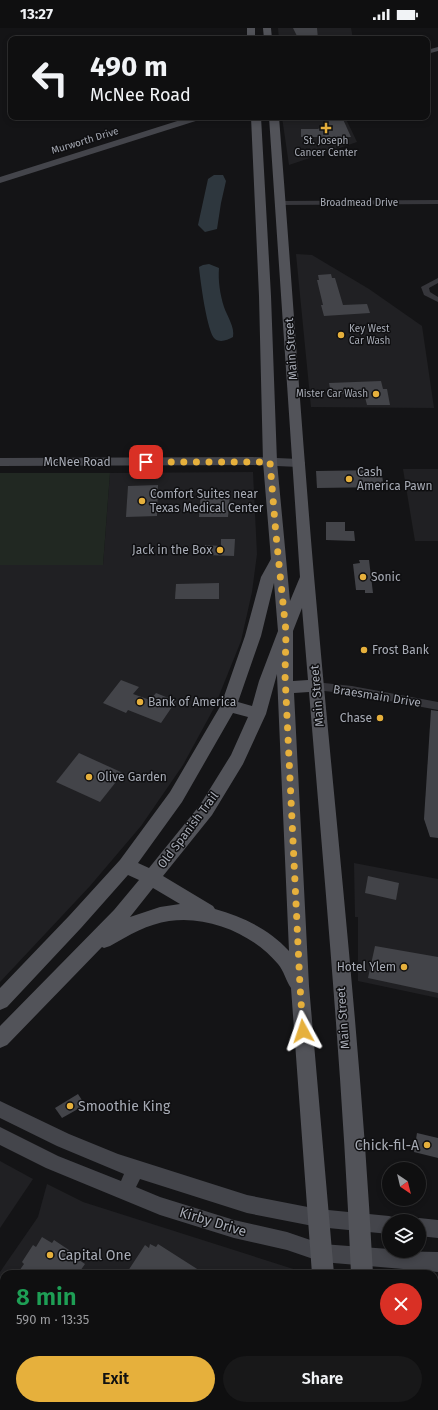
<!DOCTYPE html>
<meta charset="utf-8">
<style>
:root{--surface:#0f0f10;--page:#181819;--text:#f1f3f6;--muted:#9b9c9f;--line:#2f2f30;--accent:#e6b03c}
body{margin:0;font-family:"Fira Sans",sans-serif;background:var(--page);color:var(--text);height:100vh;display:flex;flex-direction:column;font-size:15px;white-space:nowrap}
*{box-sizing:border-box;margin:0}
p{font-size:13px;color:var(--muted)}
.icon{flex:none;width:22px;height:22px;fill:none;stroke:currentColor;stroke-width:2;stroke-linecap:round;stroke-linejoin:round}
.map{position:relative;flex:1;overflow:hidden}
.panel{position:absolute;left:0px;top:1242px;width:438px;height:140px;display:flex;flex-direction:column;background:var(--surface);border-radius:12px 12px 0 0;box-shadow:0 2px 6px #0003,0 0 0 1px var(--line)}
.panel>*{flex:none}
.hud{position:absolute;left:8px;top:8px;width:422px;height:84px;border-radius:8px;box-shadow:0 2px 6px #0003,0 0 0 1px var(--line);background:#0f0f10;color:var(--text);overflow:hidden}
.needle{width:26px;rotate:145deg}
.controls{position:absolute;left:382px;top:1134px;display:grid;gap:8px}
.controls a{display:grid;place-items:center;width:44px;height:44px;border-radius:50%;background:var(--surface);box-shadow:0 2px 6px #0003,0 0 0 1px var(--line);font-size:20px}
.pin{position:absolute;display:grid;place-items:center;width:34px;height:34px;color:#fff;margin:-17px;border-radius:8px;box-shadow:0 2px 6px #0006}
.me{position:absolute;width:44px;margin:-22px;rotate:355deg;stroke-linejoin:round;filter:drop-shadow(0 0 3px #0008)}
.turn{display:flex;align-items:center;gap:14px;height:84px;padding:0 16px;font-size:18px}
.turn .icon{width:52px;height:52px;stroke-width:2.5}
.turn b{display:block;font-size:28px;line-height:34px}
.round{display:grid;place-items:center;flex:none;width:42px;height:42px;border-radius:21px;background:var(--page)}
.summary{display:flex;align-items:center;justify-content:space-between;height:68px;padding:0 16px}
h1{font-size:24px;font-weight:600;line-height:30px;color:#1e9e55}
.button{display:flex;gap:8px;margin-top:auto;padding:8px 16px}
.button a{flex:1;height:46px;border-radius:24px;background:var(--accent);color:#111;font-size:16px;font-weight:600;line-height:46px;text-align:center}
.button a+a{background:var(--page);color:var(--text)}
.status{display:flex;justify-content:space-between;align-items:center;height:28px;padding:0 20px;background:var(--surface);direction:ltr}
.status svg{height:11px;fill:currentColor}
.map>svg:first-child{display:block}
.built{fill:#202023}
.green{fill:#212822}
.water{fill:#2e373e}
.building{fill:#434449}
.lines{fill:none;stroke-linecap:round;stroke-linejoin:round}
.street{fill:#36363b;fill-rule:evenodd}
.secondary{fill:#44454b;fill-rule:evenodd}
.primary{fill:#525359;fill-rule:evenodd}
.route{stroke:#e6b03c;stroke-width:7;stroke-dasharray:0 12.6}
.poi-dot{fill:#e6b03c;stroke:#0f0f11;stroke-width:1.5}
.labels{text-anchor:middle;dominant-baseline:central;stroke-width:3;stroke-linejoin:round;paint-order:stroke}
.far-street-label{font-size:10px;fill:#a7abb5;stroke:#0f0f11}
.far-poi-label{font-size:10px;fill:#a7abb5;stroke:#0f0f11}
.street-label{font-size:12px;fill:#a7abb5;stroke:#0f0f11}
.poi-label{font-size:12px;fill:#a7abb5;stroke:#0f0f11;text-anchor:start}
.near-poi-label{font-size:14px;fill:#a7abb5;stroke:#0f0f11;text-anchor:start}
.near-street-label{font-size:14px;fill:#a7abb5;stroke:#0f0f11}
</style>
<div class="status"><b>13:27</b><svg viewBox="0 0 49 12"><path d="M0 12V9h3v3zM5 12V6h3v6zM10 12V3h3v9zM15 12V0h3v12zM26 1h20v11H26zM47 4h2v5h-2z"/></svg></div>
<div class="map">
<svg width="438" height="1382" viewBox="0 0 438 1382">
<rect width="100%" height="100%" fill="#141416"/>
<!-- built -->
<g class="built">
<path d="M278 0H351L353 11H279Z"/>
<path d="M282 89H345L357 114 289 137Z"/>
<path d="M296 226 312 227 369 261 422 298 434 380 311 379Z"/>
<path d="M403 441H438V513H415Z"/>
<path d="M253 444 257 526 252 564 241 613 214 680 183 737 141 798 90 858 0 954V537H103L110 445Z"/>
<path d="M354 835 438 851V970L358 953V889H355Z"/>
<path d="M0 1133 33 1151 0 1200Z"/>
<path d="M47 1156 83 1174 309 1246H4V1331L0 1328V1244L38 1189Z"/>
<path d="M68 1378H323L216 1382H73Z"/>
</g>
<!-- green -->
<path class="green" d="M0 445H110L103 537H0Z"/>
<!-- water -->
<g class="water">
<path d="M214 147H223L226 153 221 175 217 201 205 204 198 197 208 151Z"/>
<path d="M209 236 219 240C218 253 220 266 224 279 227 288 235 299 233 309 227 312 221 315 215 311 207 305 200 250 199 239L203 237Z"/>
</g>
<!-- building -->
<g class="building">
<path d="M293 0H317L318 11 298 10Z"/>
<path d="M323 89H342L351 109H301V101H318L326 96Z"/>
<path d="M331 246 332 250H335L343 277 367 276 370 285 324 288 321 277H323L317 252H319L318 247Z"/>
<path d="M381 353 383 361H387L390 377H367L364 365 331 366 329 355Z"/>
<path d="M381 442 384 459 317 460 316 443Z"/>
<path d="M158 457 157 488 126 489 128 458Z"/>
<path d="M201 464 230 465 228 489H199Z"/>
<path d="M326 494H345V503H354L355 513 326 512Z"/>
<path d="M221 511H235L234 528 205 527V517L221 518Z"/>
<path d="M359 532H369L373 565H365V562H356L353 536 360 535Z"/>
<path d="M219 555V571H175L176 556Z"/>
<path d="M121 652 139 659 133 666 150 672 156 665 176 673 161 695 128 682 126 685 103 675Z"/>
<path d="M431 682 438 683V810L430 809 424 791Z"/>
<path d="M79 725 123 745 100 774 56 754Z"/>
<path d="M368 848 399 855 396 872 365 865Z"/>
<path d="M375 918 438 929V965L368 950Z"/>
<path d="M78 1066 85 1077 62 1090 55 1080Z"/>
<path d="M417 1105 438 1110V1130L414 1124Z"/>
<path d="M42 1209 52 1215 54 1212 75 1226 73 1228 85 1236 78 1246H17L24 1236 22 1234 33 1217 36 1219Z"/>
<path d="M150 1216 156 1219 158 1216 205 1246H126L145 1217 149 1220Z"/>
</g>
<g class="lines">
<!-- street -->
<g class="street">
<path d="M438 172V176L280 177 277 175 280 173Z"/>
<path d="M438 250V255L429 260 430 264 438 269V274L424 267 421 259Z"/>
<path d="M315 654 352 658 438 674V682L352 666 315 662 312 661 310 658 312 655Z"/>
</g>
<!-- secondary -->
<g class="secondary">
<path d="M438 19V23L427 26V22Z"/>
<path d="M190 89H203L202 91 0 155V149Z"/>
<path d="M253 429 299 431 303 432 305 435 303 438 299 439 253 437 0 438V430Z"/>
<path d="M0 1073 69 1106 118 1126 247 1167 318 1181 389 1188 396 1190 397 1193H389V1206L318 1199 247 1185 140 1151 136 1159 160 1169 234 1192 287 1204 322 1216 389 1221V1223L438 1224V1244L322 1234 287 1222 234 1210 160 1187 46 1140 0 1117V1099L58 1128 121 1153 124 1146 57 1118 0 1090Z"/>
<path d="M419 1190 438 1192V1210L419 1208V1193H412Z"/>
</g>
<!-- primary -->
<g class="primary">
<rect x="247" y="0" width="8" height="11"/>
<path d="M263 0H271L272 11H264Z"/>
<path d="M251 89H261L271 268 277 434 290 573 300 549 269 89H279C291 242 301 395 314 548 334 781 361 1013 373 1246H351C343 1052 325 858 309 664L294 665 309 958 334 1246H312L291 960C286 953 284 943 278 936 253 906 208 887 169 893 148 896 129 907 110 918L104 920 102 919 7 1017 0 1020V998L114 882 139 852 128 847 81 900 7 979 0 982V960L69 888 120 832 170 764 221 677 245 608 261 549 271 531 263 434 259 268ZM274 555 278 603 259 653 252 678 238 674 261 608ZM302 580 308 652 293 653V603ZM277 646V647L289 923C269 901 243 889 215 881L213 878 163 848 212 787 243 736 266 686ZM233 685 248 689 231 727 200 777 149 840 138 835 182 774ZM153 860 180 876 160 879 130 889Z"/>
<path d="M323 1378H347L348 1382H324Z"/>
<rect x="354" y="1378" width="24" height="4"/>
</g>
</g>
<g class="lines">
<!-- route -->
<path class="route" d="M146 434H270L276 507 286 604 285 647 300 958 303 1003"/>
</g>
<!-- markers -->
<g class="poi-dot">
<path d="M324 94h4v4h4v4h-4v4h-4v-4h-4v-4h4z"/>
<circle cx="341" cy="307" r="4"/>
<circle cx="376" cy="366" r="4"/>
<circle cx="349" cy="451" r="4"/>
<circle cx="142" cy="473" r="4"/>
<circle cx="220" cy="522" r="4"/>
<circle cx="363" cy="549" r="4"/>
<circle cx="364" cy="622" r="4"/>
<circle cx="140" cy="674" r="4"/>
<circle cx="380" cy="690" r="4"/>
<circle cx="89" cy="749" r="4"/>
<circle cx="404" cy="939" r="4"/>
<circle cx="70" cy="1078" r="4"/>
<circle cx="427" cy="1117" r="4"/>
<circle cx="50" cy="1227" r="4"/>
</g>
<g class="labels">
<!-- far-street labels -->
<g class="far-street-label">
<text transform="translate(85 113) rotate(-17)">Murworth Drive</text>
<text x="359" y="175">Broadmead Drive</text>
</g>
<!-- far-poi labels -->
<g class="far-poi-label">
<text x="326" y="113">St. Joseph<tspan x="326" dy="12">Cancer Center</tspan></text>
<text x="349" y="301" text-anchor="start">Key West<tspan x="349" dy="12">Car Wash</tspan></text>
<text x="368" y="366" text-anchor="end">Mister Car Wash</text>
</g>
<!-- street labels -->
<g class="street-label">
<text transform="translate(291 321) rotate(-94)">Main Street</text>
<text x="77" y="434">McNee Road</text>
<text transform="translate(317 668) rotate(-95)">Main Street</text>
<text transform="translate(377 668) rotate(9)">Braesmain Drive</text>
<text transform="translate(188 802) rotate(-53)">Old Spanish Trail</text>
<text transform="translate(343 990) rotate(-94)">Main Street</text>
</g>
<!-- poi labels -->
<g class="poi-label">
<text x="357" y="444">Cash<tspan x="357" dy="14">America Pawn</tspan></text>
<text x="150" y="466">Comfort Suites near<tspan x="150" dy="14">Texas Medical Center</tspan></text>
<text x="212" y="522" text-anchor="end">Jack in the Box</text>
<text x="371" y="549">Sonic</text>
<text x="372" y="622">Frost Bank</text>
<text x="148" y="674">Bank of America</text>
<text x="372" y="690" text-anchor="end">Chase</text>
<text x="97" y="749">Olive Garden</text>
<text x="396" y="939" text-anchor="end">Hotel Ylem</text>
</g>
<!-- near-poi labels -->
<g class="near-poi-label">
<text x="78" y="1078">Smoothie King</text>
<text x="419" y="1117" text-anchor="end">Chick-fil-A</text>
<text x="58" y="1227">Capital One</text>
</g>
<!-- near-street labels -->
<g class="near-street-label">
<text transform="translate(213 1194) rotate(17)">Kirby Drive</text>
</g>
</g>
</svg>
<div class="controls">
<a><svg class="needle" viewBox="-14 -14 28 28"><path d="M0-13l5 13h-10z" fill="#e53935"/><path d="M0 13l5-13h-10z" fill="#9b9c9f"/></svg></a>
<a><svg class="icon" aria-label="layers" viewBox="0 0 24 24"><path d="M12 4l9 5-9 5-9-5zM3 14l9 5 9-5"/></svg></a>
</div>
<div class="pin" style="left:146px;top:434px;background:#d93025"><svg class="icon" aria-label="arrive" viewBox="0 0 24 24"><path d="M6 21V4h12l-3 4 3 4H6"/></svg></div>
<svg class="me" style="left:303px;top:1003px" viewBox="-20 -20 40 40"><path d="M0-17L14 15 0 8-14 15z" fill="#e6b03c" stroke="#fff" stroke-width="4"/></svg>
<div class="hud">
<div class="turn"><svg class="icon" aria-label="left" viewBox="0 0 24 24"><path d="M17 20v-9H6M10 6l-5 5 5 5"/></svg><div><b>490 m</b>McNee Road</div></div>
</div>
<section class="panel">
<div class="summary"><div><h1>8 min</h1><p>590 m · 13:35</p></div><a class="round" style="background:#d93025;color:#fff"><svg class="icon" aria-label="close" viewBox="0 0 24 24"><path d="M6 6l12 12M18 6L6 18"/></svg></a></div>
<div class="button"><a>Exit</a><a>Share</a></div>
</section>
</div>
